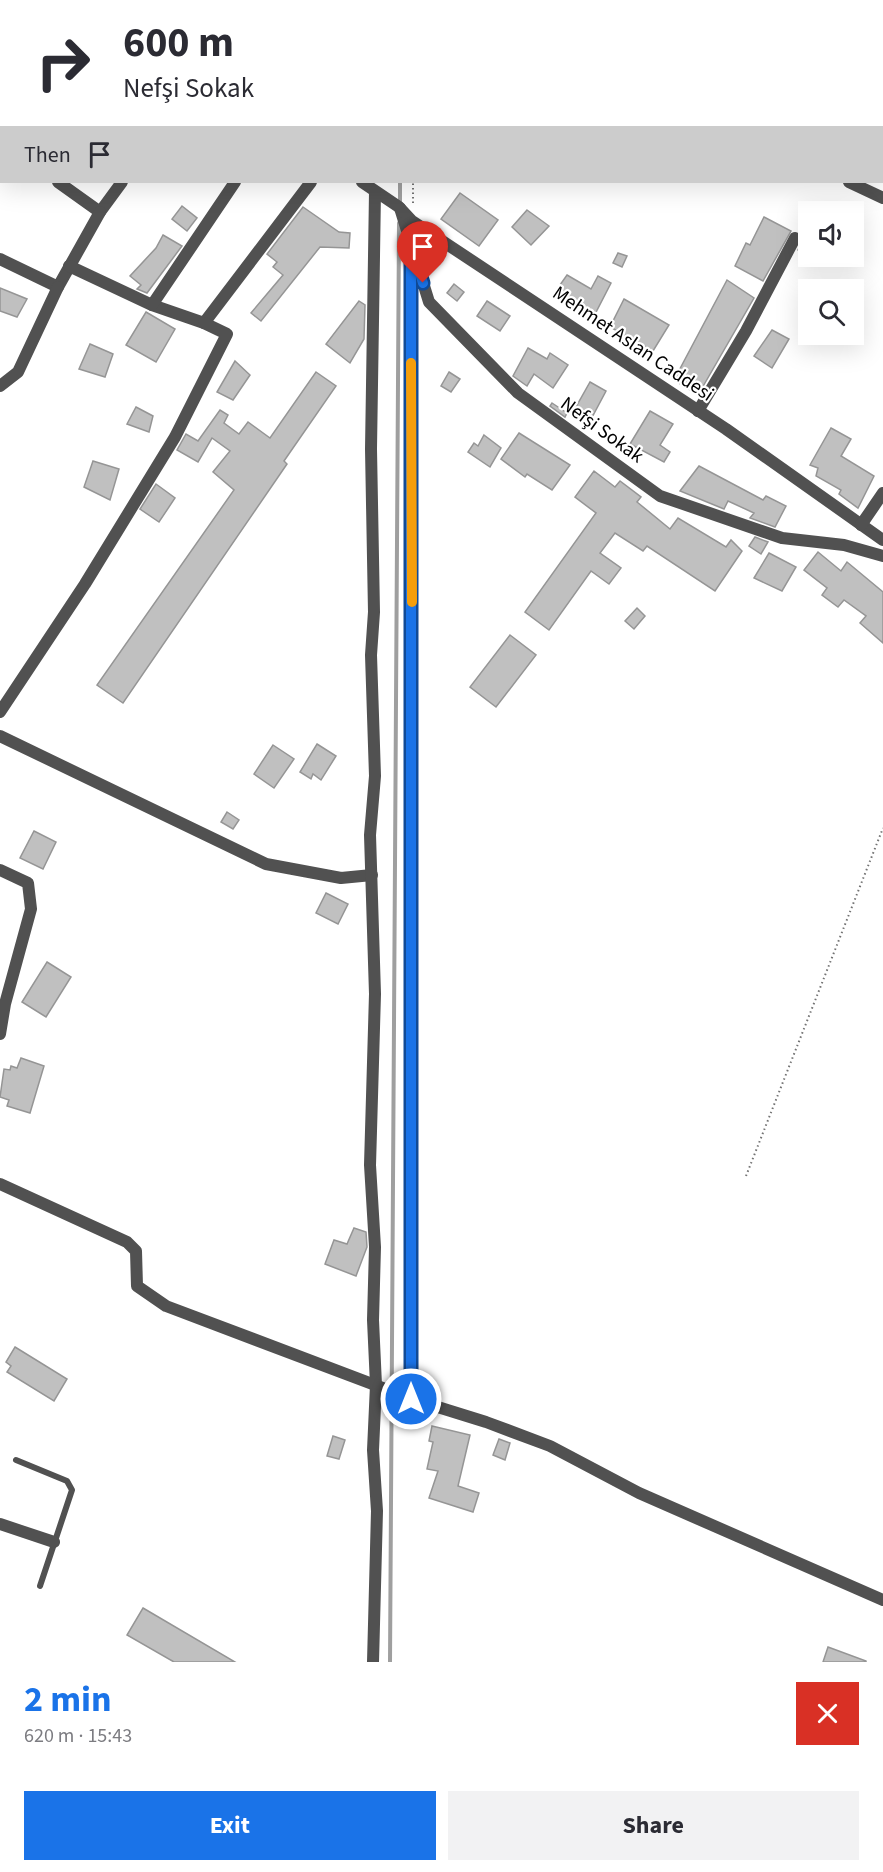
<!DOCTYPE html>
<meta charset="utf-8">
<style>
:root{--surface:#fff;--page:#f2f2f3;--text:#2b2b33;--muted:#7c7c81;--accent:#1a73e8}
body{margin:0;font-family:"Source Sans 3",sans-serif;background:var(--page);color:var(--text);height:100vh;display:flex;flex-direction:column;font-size:22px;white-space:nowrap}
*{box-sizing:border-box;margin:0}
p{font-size:20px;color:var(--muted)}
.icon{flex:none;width:33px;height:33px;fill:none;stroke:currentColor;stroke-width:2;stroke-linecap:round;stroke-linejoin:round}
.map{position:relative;height:1662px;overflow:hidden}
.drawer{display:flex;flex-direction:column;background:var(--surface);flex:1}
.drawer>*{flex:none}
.banner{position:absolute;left:0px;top:0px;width:884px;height:183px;box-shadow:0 6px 24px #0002;background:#fff;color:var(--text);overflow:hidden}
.buttons{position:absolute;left:798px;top:201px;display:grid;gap:12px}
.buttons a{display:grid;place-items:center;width:66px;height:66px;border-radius:0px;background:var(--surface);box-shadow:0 6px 24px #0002;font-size:30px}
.pin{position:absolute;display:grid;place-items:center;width:51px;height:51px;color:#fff;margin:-62px -26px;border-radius:50% 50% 50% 0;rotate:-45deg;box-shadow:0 0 6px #0007}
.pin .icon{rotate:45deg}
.me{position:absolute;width:66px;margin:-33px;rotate:0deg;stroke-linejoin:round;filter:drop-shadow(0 0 4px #0008)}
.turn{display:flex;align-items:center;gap:21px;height:126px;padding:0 24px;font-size:27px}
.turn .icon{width:78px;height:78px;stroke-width:2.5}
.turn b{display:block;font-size:42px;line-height:51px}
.then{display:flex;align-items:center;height:57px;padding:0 24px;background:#0003;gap:12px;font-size:22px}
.round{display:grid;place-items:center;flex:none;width:63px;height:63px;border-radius:0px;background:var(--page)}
.headline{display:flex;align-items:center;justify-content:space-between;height:102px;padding:0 24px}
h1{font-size:36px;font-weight:700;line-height:45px;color:var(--accent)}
.action{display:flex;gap:12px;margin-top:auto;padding:12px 24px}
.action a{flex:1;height:69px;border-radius:0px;background:var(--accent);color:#fff;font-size:24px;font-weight:700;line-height:69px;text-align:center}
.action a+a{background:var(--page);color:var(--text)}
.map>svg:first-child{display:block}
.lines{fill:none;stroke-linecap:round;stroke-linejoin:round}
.stream{stroke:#9f9f9f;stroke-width:4}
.building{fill:#c0c0c0;stroke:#959595;stroke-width:1.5}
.path{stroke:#737373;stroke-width:2;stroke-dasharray:1.5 3;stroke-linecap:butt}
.service{stroke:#515151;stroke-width:6}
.minor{stroke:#515151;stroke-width:12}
.tertiary{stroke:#515151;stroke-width:12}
.route-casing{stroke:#114b97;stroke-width:15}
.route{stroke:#1a73e8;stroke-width:10}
.slow{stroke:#f59e0b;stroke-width:10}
.labels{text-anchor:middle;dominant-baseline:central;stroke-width:4.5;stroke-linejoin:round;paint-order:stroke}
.street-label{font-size:20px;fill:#000;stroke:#fff}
</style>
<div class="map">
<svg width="883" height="1662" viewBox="0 0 883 1662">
<rect width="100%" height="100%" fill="#fff"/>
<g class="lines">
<!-- stream -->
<g class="stream">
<path d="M401 2V0"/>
<path d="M400 203V182"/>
<path d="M390 1662 399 223"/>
</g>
</g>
<!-- building -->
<g class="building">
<path d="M460 193 498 220 479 246 441 219Z"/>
<path d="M182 206 197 218 187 231 172 219Z"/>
<path d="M303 207 339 232 350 233 349 248 320 247 261 321 251 313 283 275 273 267 277 262 267 254Z"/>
<path d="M527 210 549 226 531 245 512 227Z"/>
<path d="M764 217 791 231 763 281 735 266 746 243 750 245Z"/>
<path d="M808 223V257L798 250 802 241V234Z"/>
<path d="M163 235 182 246 147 293 137 289 141 285 130 276 156 248Z"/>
<path d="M618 253 627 256 622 267 613 263Z"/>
<path d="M567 275 591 289 598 276 611 283 593 318 579 312 581 308 555 292Z"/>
<path d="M727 280 754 298 698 395 674 380Z"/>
<path d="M454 284 464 292 457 301 447 293Z"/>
<path d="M0 288 27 299 17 317 0 311Z"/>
<path d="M624 299 669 325 653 351 610 327Z"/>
<path d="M359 301 365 305 364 339 350 363 326 344Z"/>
<path d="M487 301 510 316 500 331 477 316Z"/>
<path d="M146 312 175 329 156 362 126 345Z"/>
<path d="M772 330 789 339 772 368 754 356Z"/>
<path d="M90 344 113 354 105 377 79 369Z"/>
<path d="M528 348 547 359 550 353 568 365 553 388 534 374 527 386 513 376Z"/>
<path d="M235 361 250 375 233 400 217 392Z"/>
<path d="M316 372 336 386 284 461 287 464 123 703 97 685 234 490 213 472 230 451 212 438 198 462 177 450 186 434 198 441 220 410 228 415 224 423 239 434 248 422 270 438Z"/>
<path d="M449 372 460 379 451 392 441 386Z"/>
<path d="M590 382 606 391 589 423 572 414Z"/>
<path d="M552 403 567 413 565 417 550 406Z"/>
<path d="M136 407 153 416 149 432 127 424Z"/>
<path d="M650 411 673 424 660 445 670 452 664 462 630 444Z"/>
<path d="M831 428 851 439 841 456 874 476 858 508 839 494 841 490 816 476 818 468 810 465Z"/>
<path d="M519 433 570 465 552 490 527 474 525 477 501 459Z"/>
<path d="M484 435 501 448 490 467 468 452 474 443 478 446Z"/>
<path d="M93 461 119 469 110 500 84 487Z"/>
<path d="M699 466 763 500 766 496 786 506 775 527 750 518 754 513 728 501 724 509 680 491Z"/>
<path d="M594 471 615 487 620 481 641 497 637 502 670 529 678 518 726 547 731 540 742 551 715 591 647 546 643 551 615 533 600 553 621 568 609 584 591 571 549 630 525 612 596 513 575 497Z"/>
<path d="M156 484 175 498 159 522 140 509Z"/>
<path d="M755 537 768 542 761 554 749 546Z"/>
<path d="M818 552 841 571 847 562 883 592V643L860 623 866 616 844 600 838 607 822 595 827 588 804 570Z"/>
<path d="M769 553 796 567 782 591 754 578Z"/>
<path d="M637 608 645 616 634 629 625 621Z"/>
<path d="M510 635 536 655 496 707 470 687Z"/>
<path d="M317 744 336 756 321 780 313 774 311 779 300 772Z"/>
<path d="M273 745 294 759 274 788 254 774Z"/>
<path d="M227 812 239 820 233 829 221 822Z"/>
<path d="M34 831 56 842 43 869 20 858Z"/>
<path d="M326 893 348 904 338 924 316 913Z"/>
<path d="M47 962 71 977 46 1017 22 1002Z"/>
<path d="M21 1058 44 1066 30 1113 7 1106 9 1100 0 1097 4 1069 10 1070 11 1066 17 1068Z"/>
<path d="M354 1228 366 1232 367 1247 356 1276 325 1264 334 1240 347 1244Z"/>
<path d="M15 1347 67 1379 54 1401 7 1372 11 1366 6 1362Z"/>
<path d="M432 1426 470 1435 458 1486 479 1493 473 1512 429 1498 438 1471 427 1469 433 1442 429 1441Z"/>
<path d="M333 1436 345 1440 339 1459 327 1456Z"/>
<path d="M499 1439 510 1443 505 1460 493 1455Z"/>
<path d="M143 1608 235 1662H174L127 1635Z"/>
<path d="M828 1647 866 1661V1662H823Z"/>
</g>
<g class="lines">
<!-- path -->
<g class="path">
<path d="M416 0V2"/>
<path d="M413 203V182"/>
<path d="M746 1176 883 828"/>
</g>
<!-- service -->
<path class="service" d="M16 1460 67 1481 72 1490 40 1586"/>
<!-- minor -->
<g class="minor">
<path d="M379 0V2"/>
<path d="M20 2 21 0"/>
<path d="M223 2 224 0"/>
<path d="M727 2V0"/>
<path d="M0 30 2 28"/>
<path d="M0 140 2 141"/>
<path d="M58 182 100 212 122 182"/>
<path d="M400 208 429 302 518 393 660 496 782 538 844 545 883 556"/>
<path d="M411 245 412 1399"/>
<path d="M0 259 58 287 100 212"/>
<path d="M69 266 152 305 204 323 311 182"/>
<path d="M152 305 235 182"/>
<path d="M0 386 18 372 58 287"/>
<path d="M698 411 746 331 795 238"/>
<path d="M0 712 85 584 175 437 227 334 204 323"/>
<path d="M0 736 266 864 341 878 372 875"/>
<path d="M0 870 28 883 31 909 5 1004 0 1034"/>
<path d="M0 1184 127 1242 136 1251 137 1286 166 1306 412 1399 486 1422 550 1446 639 1493 883 1600"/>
<path d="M0 1524 54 1542"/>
</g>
<!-- tertiary -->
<g class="tertiary">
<path d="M119 0 121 2"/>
<path d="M362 182 399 207 412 221 726 429 883 540"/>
<path d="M849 182 883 198"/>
<path d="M861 525 883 493"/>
<path d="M373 1662 377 1511 373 1450 376 1385 373 1320 375 1247 370 1165 375 994 370 835 375 776 371 655 374 612 371 449 375 192"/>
</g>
</g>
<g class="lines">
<!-- route casing -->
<g class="route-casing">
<path id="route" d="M411 1399V245L423 283"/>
</g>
<!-- route -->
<use href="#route" class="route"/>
<!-- slow -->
<path class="slow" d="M411 363 412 602"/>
</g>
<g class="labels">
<!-- street labels -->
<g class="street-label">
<text transform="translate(633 344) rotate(34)">Mehmet Aslan Caddesi</text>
<text transform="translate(602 430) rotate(36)">Nefşi Sokak</text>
</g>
</g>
</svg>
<div class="buttons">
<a><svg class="icon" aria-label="sound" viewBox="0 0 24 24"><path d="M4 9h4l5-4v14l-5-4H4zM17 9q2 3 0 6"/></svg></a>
<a><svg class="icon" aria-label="search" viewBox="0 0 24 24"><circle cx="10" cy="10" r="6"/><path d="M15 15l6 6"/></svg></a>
</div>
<div class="pin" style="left:423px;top:283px;background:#d93025"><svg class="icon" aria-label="arrive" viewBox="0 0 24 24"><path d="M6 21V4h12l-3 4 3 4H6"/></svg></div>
<svg class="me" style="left:411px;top:1399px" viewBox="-20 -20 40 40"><circle r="17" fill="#1a73e8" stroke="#fff" stroke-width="3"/><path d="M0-11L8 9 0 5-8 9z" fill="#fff"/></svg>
<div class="banner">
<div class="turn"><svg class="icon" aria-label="right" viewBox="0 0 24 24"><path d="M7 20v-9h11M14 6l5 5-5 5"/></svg><div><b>600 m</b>Nefşi Sokak</div></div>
<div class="then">Then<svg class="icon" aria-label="arrive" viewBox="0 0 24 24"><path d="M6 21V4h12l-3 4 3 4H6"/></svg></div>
</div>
</div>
<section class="drawer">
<div class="headline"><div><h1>2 min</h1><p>620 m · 15:43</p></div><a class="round" style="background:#d93025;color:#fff"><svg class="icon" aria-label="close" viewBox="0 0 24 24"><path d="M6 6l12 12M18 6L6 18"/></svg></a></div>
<div class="action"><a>Exit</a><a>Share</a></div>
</section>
